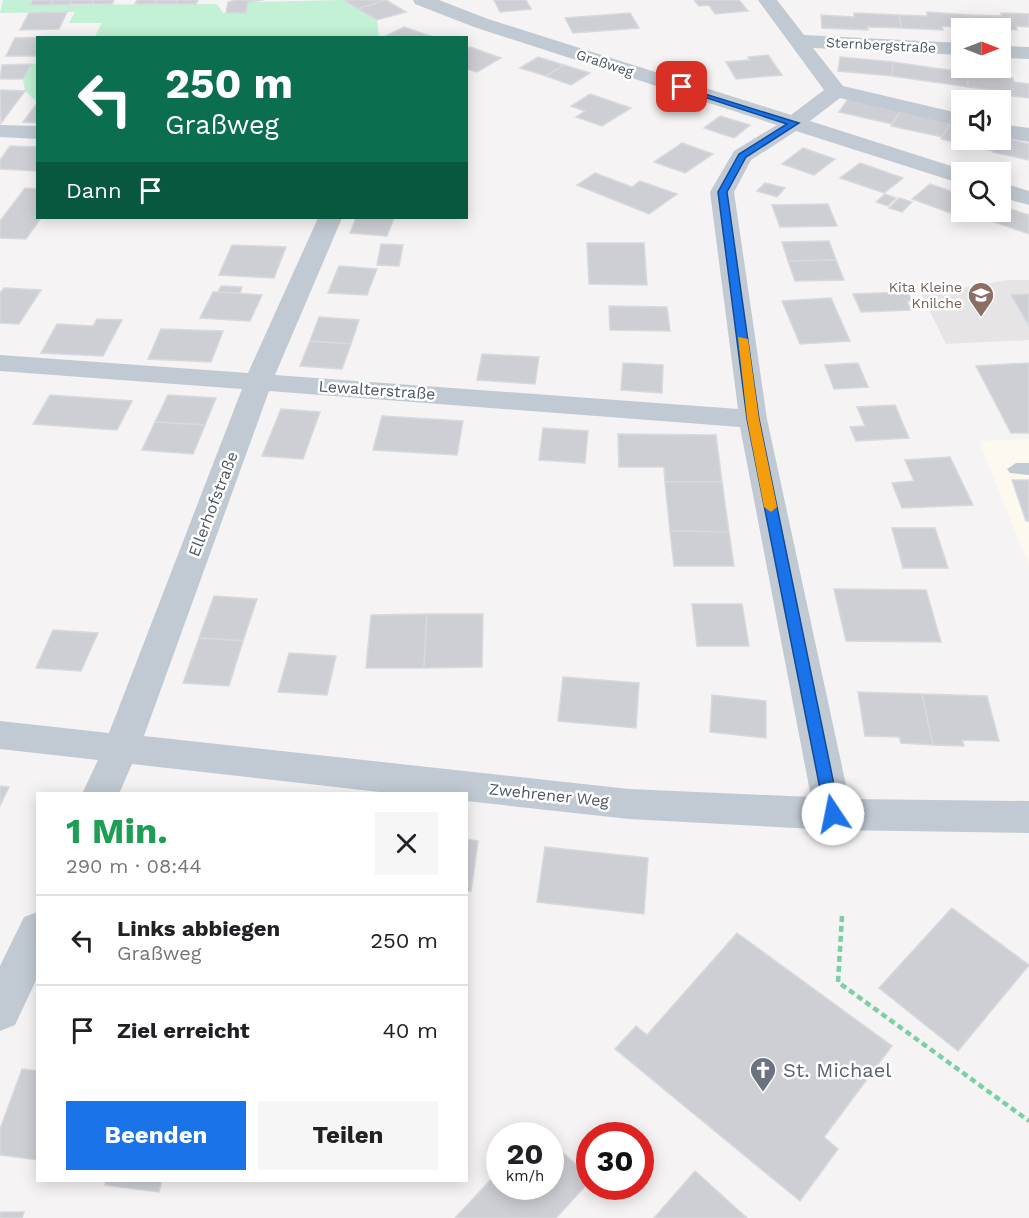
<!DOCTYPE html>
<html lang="de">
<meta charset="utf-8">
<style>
:root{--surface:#fff;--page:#f6f6f6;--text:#202124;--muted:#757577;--line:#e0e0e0;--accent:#1a73e8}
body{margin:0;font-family:"Work Sans",sans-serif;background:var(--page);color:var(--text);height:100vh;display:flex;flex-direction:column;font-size:22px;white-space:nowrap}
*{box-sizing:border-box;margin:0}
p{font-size:20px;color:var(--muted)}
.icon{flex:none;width:33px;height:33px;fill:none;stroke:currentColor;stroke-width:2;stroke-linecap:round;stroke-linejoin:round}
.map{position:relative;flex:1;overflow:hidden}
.panel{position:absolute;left:36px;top:792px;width:432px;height:390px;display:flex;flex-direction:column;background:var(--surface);border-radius:0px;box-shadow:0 3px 15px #0003}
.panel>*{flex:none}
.hud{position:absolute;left:36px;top:36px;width:432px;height:183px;border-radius:0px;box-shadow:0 3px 15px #0003;background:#0b6e4f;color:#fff;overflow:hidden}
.needle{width:39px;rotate:90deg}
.fabs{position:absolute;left:951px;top:18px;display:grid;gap:12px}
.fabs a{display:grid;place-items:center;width:60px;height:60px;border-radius:0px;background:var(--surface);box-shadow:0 3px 15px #0003;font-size:30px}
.speed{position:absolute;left:486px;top:1122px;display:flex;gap:12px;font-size:30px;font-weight:700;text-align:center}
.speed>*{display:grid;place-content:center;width:78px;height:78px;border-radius:50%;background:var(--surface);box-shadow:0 3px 15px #0003;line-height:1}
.speed small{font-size:15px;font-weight:400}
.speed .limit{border:9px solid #d22;background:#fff;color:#111}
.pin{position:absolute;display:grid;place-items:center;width:51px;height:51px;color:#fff;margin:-26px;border-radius:12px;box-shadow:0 3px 9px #0006}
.me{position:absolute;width:66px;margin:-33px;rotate:349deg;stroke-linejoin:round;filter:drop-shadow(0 0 4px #0008)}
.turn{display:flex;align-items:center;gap:21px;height:126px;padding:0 30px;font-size:27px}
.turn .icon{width:78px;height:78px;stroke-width:2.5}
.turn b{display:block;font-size:42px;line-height:51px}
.then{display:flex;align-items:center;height:57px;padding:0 30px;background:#0003;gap:12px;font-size:22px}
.round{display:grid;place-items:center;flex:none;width:63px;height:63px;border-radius:0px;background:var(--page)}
.head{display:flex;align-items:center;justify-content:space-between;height:102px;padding:0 30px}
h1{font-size:36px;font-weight:700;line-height:45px;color:#1e9e55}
.cta{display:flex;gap:12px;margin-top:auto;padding:12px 30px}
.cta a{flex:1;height:69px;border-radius:0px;background:var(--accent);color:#fff;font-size:24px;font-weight:700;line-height:69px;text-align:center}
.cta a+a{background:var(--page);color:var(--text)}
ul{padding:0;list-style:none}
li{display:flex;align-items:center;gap:18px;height:90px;padding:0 30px;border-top:2px solid var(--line)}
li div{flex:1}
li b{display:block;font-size:22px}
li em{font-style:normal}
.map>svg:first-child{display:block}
.commercial{fill:#fdf9ef}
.education{fill:#e6e4e5}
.green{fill:#c3f1d5}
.building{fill:#cdcfd5;stroke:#d7d9de;stroke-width:1.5}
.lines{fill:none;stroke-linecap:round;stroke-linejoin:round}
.path{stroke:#7ad0a6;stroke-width:4.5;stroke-dasharray:6 4;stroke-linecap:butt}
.lane{fill:#c1cad2;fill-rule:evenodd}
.street{fill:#c1cad2;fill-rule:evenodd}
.route{fill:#1a73e8;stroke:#114b97;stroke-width:1.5}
.slow{fill:#f59e0b}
.labels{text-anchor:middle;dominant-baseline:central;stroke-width:5;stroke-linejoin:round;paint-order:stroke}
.far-street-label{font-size:14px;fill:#4a5661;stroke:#fff}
.far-education-label{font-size:14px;fill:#785e54;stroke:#fff;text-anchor:end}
.street-label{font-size:16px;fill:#4a5661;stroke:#fff}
.near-worship-label{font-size:20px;fill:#5b616d;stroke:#fff;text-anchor:start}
</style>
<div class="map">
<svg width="1029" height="1218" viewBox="0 0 1029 1218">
<rect width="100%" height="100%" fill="#f5f3f3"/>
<!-- commercial -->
<path class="commercial" d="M1029 439V566L979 441Z"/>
<!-- education -->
<path class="education" d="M1008 280H1029V340L946 344 922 295Z"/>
<!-- green -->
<g class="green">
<path d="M3 0H33L31 5 217 4 223 13H246L248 2 344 0 377 20 379 37H54L95 36 102 23H69L75 12 0 13Z"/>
<path d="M37 63V102L25 91 23 79 31 64Z"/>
</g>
<!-- building -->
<g class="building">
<path d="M33 0H53L50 5H30Z"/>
<path d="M53 0H73L70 4 50 5Z"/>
<path d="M73 0H94L92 4H70Z"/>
<path d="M94 0H114L112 4H92Z"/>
<path d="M137 0H157L155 4H135Z"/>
<path d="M157 0H177L176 4H155Z"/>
<path d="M177 0H198L196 4H176Z"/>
<path d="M236 0H263L248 2 246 13H226L228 2Z"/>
<path d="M344 0H386L358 9Z"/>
<path d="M386 0 406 12 377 20 358 9Z"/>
<path d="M494 0H526L531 9 500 12Z"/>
<path d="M694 0H739L748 11 715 14 709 5 699 6Z"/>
<path d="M67 12 59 29 20 30 29 13Z"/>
<path d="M927 12 970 15 974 28 942 26 943 30 901 28 899 15 927 16Z"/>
<path d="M630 13 639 28 573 33 565 18Z"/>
<path d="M854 13 899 15 901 28 867 27 868 30 822 28 821 15 854 17Z"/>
<path d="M1001 13 1029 14V27L1016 26 1017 30 974 28 970 15 1002 16Z"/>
<path d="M404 27 433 37 382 38Z"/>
<path d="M54 37 38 38V56H6L15 38Z"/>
<path d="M470 47 501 58 477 72 466 69V49Z"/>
<path d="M768 55 782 75 736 79 726 62 750 60 748 57Z"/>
<path d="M538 57 564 65 546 76 520 68Z"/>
<path d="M840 57 893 62 892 76 838 71Z"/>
<path d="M893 62 968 73V87L892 76Z"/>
<path d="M31 64 23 79H0L2 65Z"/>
<path d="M564 65 590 73 571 85 546 76Z"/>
<path d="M968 73 1013 78 1014 82 1029 84V98L1011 96V92L968 87Z"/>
<path d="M1 90 25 91 1 123 0 92Z"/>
<path d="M590 94 631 108 602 126 576 117 585 111 571 106Z"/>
<path d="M848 99 902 111 892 124 839 112Z"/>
<path d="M38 102V123L23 122Z"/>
<path d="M900 112 950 123 942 137 891 126Z"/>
<path d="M720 116 750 125 734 138 704 128Z"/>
<path d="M949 125 962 128V140H999L993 151 941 139Z"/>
<path d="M1001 137 1029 144V160L993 152Z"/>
<path d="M682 143 713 154 685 173 654 162Z"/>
<path d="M10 146 38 147V171L0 169V160Z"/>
<path d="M803 148 835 159 814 175 782 164Z"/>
<path d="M860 163 903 178 884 193 840 178Z"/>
<path d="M595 173 632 187 640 181 677 194 649 214 577 185Z"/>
<path d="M765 183 785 188 777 197 757 191Z"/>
<path d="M930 184 962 195V206L953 214 912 199Z"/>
<path d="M25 188 38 189V218H41L26 239 0 238V221Z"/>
<path d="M885 194 896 198 888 206 876 202Z"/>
<path d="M899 198 912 202 902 212 889 208Z"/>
<path d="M828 204 837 226 780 227 772 205Z"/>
<path d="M1000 206 1029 215V234L983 218 990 212H1000Z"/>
<path d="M356 218H394L387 236 350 233Z"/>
<path d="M829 241 836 260 788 261 782 242Z"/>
<path d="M587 243H644L647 285 589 284Z"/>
<path d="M381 244 403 245 399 266 377 265Z"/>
<path d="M232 245 286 247 274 278 219 275Z"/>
<path d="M836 260 844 280 795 281 788 261Z"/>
<path d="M339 266 377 269 367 295 328 293Z"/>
<path d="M221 286 242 287 240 293 218 292Z"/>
<path d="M4 288 41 290 19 324 0 323V293Z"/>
<path d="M213 292H218L262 295 250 321 200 318Z"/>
<path d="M908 292 912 301H907L911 310 861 312 853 294Z"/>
<path d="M1029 294V326L1011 295Z"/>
<path d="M831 298 850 341 800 344 782 301Z"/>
<path d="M609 306 667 307 670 331 610 330Z"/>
<path d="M319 317 359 320 351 344 310 341Z"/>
<path d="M97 319 122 320 103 356 41 353 57 324 93 326Z"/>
<path d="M161 329 223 331 211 362 148 359Z"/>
<path d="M310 341 351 344 342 369 300 366Z"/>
<path d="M482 354 539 357 535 384 477 380Z"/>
<path d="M623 363 663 365 662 393 621 390Z"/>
<path d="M858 363 868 387 834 389 825 365Z"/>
<path d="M1029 363V433H1011L976 366Z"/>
<path d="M50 395 132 401 117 430 33 424Z"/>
<path d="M168 395 216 398 205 425 155 422Z"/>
<path d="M895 405 909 438 856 441 850 427 865 426 857 407Z"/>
<path d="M281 409 320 412 303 459 262 456Z"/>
<path d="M382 416 463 421 457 455 373 450Z"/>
<path d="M155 422 205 425 193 454 142 450Z"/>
<path d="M543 428 588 431 585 463 539 460Z"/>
<path d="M618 434 716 435 722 482H665L664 467H619Z"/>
<path d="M950 457 973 505 902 508 892 483 914 481 905 460Z"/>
<path d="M1012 480H1029V521H1026Z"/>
<path d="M665 482H722L729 532 670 531Z"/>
<path d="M892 528H935L948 568H903Z"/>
<path d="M670 531 729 532 734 566H674Z"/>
<path d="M834 589 926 590 941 642 846 641Z"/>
<path d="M214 596 257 599 243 641 199 638Z"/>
<path d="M692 604H742L749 646H697Z"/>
<path d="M427 614 424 668H366L371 615Z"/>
<path d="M427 614H483L482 667 424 668Z"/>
<path d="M53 630 98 633 81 671 36 668Z"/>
<path d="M199 638 243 641 229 686 183 683Z"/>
<path d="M289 653 336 656 327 695 278 692Z"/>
<path d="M563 677 639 683 636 728 558 721Z"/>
<path d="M858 692 922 694 933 745 901 743 899 737 865 736Z"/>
<path d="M922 694 987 696 999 741 962 740 964 746 933 745Z"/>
<path d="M712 695 766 701V738L710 732Z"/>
<path d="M0 786 9 787 0 806Z"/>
<path d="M466 839 478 841 471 891H466Z"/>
<path d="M545 847 648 858 644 914 537 902Z"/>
<path d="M952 908 1029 965 958 1051 879 988Z"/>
<path d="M737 933 892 1046 824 1137 838 1149 800 1201 615 1049 636 1026 647 1035Z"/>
<path d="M22 1069 38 1071V1160L0 1155V1129Z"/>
<path d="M550 1141 590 1177V1181L556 1218H455L500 1170V1186H550Z"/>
<path d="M695 1171 747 1218H654Z"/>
<path d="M106 1180H162L159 1192 105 1185Z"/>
<path d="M0 1212H24L22 1218H0Z"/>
</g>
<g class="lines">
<!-- path -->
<path class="path" d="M842 916 838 982 1029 1121"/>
<!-- lane -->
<path class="lane" d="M1016 463H1029V475L1010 473 1007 469Z"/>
<!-- street -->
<g class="street">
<path d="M413 0H439L488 19 791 115 824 90 758 0H777L804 35 962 43V55L813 48 843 86 962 114V127L840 98 810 121 970 172H962V184L796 131 751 160 734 192 767 419 849 799 1029 801V833L833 830 629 819 466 801V794H397L132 764 119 794H82L98 760 0 749V721L109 733 242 389 0 371V355L248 373 318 218H342L275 375 738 409 710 192 734 151 777 125 474 27 415 4ZM269 391 740 427 811 797 629 789 144 736Z"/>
<path d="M1000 46 1029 47V59L1000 58Z"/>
<path d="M1000 124 1029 128V142L1000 137Z"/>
<path d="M0 125 38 126V139L0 137Z"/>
<path d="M1000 182 1029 191V205L1000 197Z"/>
<path d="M38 912V976L15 1025 0 1031V966L24 917Z"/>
</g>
</g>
<!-- route -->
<path class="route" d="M679 86 799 123 746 157 727 192 759 419 840 814 833 820 825 814 747 419 718 192 739 154 787 124 679 89Z"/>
<!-- slow -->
<path class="slow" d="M738 337 748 339 759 419 777 507 771 512 764 507 747 419Z"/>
<!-- icons -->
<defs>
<g id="school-pin" transform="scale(1.35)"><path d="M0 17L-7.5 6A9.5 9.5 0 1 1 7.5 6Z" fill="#8d6e63" stroke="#fff"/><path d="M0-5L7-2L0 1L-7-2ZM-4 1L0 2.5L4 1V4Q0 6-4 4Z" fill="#fff"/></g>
<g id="church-pin" transform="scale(1.35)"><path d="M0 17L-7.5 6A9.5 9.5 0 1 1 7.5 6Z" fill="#6b7280" stroke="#fff"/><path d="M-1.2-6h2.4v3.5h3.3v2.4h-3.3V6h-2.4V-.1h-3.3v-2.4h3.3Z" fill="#fff"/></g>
</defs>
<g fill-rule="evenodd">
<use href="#school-pin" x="981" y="295"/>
<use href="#church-pin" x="763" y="1070"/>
</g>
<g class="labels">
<!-- far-street labels -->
<g class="far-street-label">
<text transform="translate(881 45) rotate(3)">Sternbergstraße</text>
<text transform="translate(605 63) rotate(18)">Graßweg</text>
</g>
<!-- far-education labels -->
<g class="far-education-label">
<text x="962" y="287">Kita Kleine<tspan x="962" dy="16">Knilche</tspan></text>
</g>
<!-- street labels -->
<g class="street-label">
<text transform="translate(377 390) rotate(4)">Lewalterstraße</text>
<text transform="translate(213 504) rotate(-69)">Ellerhofstraße</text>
<text transform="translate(549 795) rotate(6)">Zwehrener Weg</text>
</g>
<!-- near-worship labels -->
<g class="near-worship-label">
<text x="783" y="1070">St. Michael</text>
</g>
</g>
</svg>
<div class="fabs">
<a><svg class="needle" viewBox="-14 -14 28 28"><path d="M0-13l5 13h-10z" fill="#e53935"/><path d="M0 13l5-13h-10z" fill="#757577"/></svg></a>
<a><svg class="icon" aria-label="sound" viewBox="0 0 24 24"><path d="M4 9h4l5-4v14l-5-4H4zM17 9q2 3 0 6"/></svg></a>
<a><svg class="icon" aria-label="search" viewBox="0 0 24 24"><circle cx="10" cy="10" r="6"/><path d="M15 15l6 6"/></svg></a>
</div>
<div class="speed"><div>20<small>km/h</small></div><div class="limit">30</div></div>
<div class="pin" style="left:682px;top:87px;background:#d93025"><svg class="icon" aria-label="arrive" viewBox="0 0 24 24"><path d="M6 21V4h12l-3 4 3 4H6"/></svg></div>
<svg class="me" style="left:833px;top:814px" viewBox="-20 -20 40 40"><circle r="19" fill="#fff"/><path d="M0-13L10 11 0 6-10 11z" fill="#1a73e8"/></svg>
<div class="hud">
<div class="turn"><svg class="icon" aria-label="left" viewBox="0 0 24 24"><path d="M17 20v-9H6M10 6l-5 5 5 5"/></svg><div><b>250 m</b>Graßweg</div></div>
<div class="then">Dann<svg class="icon" aria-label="arrive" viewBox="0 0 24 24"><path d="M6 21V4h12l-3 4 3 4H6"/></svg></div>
</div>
<section class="panel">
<div class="head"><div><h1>1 Min.</h1><p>290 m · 08:44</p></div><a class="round"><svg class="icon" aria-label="close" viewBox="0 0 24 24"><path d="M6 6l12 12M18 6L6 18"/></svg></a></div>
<ul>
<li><svg class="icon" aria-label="left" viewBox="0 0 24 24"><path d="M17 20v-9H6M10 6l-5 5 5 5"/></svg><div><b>Links abbiegen</b><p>Graßweg</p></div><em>250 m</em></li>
<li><svg class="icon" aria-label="arrive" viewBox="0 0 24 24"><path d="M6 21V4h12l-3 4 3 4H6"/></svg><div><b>Ziel erreicht</b></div><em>40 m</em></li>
</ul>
<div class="cta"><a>Beenden</a><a>Teilen</a></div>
</section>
</div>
